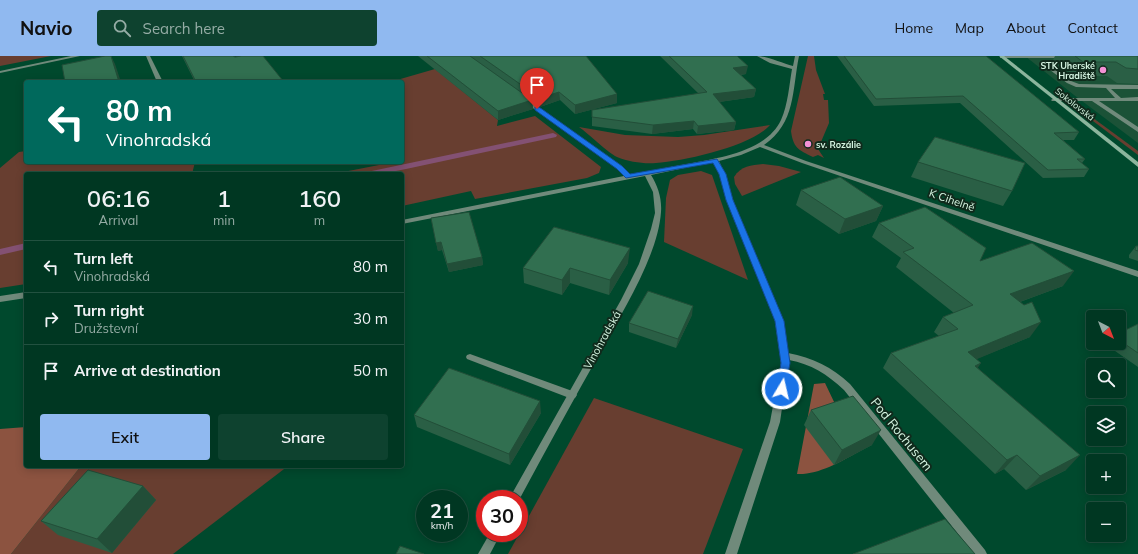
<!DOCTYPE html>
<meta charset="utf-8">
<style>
:root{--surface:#003722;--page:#0e422f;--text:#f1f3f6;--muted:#95aca5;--line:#225140;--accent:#90b9f0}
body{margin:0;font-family:Mulish,sans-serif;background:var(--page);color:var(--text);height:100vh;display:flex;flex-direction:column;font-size:15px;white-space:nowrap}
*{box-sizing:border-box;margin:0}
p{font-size:13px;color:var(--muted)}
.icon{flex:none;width:22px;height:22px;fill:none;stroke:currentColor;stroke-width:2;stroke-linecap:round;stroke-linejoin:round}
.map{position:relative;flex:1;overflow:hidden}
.details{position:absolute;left:24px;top:116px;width:380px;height:296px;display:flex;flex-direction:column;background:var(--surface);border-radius:4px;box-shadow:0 2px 10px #0003,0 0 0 1px var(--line)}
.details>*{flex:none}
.banner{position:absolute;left:24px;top:24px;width:380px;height:84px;border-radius:4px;box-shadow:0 2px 10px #0003,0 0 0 1px var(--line);background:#00695c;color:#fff;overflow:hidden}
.needle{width:26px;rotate:138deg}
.controls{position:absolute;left:1086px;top:254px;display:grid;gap:8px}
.controls a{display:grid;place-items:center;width:40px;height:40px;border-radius:4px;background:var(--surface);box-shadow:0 2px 10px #0003,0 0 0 1px var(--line);font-size:20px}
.speed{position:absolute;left:416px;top:434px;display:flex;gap:8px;font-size:20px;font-weight:700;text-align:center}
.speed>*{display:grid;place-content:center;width:52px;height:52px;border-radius:50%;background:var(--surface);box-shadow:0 2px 10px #0003,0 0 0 1px var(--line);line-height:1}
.speed small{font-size:10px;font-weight:400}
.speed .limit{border:6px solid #d22;background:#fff;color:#111}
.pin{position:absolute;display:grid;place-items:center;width:34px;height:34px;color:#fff;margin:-41px -17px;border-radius:50% 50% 50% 0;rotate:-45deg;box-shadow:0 0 4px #0007}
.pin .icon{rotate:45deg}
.me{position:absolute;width:44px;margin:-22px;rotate:9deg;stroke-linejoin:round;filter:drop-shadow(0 0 3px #0008)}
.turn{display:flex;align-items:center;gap:14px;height:84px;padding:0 16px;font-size:18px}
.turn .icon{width:52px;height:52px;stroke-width:2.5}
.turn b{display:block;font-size:28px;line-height:34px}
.eta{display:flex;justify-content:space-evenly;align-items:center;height:68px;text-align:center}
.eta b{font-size:24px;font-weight:600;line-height:28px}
.button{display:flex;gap:8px;margin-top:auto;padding:8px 16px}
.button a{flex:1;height:46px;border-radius:4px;background:var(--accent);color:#111;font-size:16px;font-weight:600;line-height:46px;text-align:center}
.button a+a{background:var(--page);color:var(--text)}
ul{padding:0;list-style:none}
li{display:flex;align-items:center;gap:12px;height:52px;padding:0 16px;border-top:1px solid var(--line)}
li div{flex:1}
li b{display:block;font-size:15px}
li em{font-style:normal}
header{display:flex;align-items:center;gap:24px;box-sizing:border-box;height:56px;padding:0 20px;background:var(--accent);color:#111}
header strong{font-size:19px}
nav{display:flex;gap:22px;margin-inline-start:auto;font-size:14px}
.search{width:280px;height:36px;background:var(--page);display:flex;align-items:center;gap:10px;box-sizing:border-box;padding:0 14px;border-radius:4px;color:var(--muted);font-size:15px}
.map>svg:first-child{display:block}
.built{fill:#1b5237}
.green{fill:#683e30}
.forest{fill:#8c5340}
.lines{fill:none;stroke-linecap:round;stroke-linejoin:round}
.stream{fill:#835173;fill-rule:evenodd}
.lane{fill:#708a7b;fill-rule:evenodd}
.street{fill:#708a7b;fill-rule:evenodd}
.secondary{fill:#8cb59d;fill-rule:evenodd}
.wall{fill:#2a5f45}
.shaded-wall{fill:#224e38}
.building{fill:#316f50;stroke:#224e38}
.route{fill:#1a73e8;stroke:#114b97}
.poi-dot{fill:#f391d5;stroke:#102a1c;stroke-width:1.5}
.labels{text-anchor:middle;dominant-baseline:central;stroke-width:4;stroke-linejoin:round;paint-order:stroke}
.far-poi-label{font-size:9px;font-weight:bold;fill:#d6f5e2;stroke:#102a1c;text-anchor:end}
.far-street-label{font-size:9px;fill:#d6f5e2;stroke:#102a1c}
.street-label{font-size:11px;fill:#d6f5e2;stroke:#102a1c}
.near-street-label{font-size:13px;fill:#d6f5e2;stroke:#102a1c}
</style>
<header>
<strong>Navio</strong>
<div class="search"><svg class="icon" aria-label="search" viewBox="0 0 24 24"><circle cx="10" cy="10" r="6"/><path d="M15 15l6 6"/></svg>Search here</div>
<nav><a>Home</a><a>Map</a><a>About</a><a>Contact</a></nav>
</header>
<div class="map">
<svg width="1138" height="498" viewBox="0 0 1138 498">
<rect width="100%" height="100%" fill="#00492d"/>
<!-- built -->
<path class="built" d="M1025 0H1138V87L1074 39Z"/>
<!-- green -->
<g class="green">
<path d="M0 0H51L0 10Z"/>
<path d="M808 0H814L816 14 825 38H823L824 44H828L829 67 818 93 824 102 818 99 813 101C798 94 793 91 791 75Z"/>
<path d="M435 13 498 64 497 70 535 60 601 111 599 117 587 122 475 143 471 135 402 150V118H333L379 109 378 106H402V26H390Z"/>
<path d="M1089 59 1138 95V99L1093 65Z"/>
<path d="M770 69C752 90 685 105 656 107 644 108 629 106 617 101 607 96 589 78 579 71L625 79 678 81 704 79Z"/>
<path d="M26 95V106H195L192 118H26V228L0 232V112L19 96Z"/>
<path d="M763 108 779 110 801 116 742 140 735 128 734 121C741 110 751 109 763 108Z"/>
<path d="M701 115 712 119 748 224 664 186 666 142 670 124 678 119Z"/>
<path d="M594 342 743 393 703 498H508Z"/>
<path d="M81 410H288L173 498H11Z"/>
</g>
<!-- forest -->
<g class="forest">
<path d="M825 327 858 396C840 406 818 419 797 418L814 328Z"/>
<path d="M26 371V410H81L11 498H0V373Z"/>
</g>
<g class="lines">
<!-- stream -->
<g class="stream">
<path d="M553 77 557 79 556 81 406 113 380 118H363L367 116Z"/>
<path d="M26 187V193L0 199V193Z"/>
</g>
<!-- lane -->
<g class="lane">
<path d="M1000 0H1067V1L1065 2H1000Z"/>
<path d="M1041 5H1045L1071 25 1079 28 1138 29V33H1111L1121 42 1138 41V45H1099L1138 71V76L1092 45H1052L1051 44 1054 42H1115L1106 32 1076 31 1067 27 1041 7Z"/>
<path d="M470 298 575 336 577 339 575 342 572 343 467 303 466 301 467 299Z"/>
</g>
<!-- street -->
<g class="street">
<path d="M71 0H80L0 17V15Z"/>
<path d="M146 0H150L163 26H157Z"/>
<path d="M757 0C766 0 782 7 793 10L795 0H799C792 34 796 67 764 89L806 105 1138 215V221L802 107 760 91 741 99 719 105 725 118 733 144 783 265 788 297C813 302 832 311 850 328L985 494 987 498H974L844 334C827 318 811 308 789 304L780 366 737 498H725L770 366 781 307 775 265 727 144 719 118 713 106 651 119C658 130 662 143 661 156 658 200 622 256 601 295 573 344 546 394 519 444V443H509L621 244 639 208 651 173 655 157 653 136 645 120 402 168V164L624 120 617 112 523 45 522 44 525 42 621 110 630 119C649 115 668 111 687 108 718 102 766 96 781 64 788 48 789 30 792 13L770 7Z"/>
<path d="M26 236V242L0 246V240Z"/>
<path d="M490 477H501L490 498H478Z"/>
</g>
<!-- secondary -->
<path class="secondary" d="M999 0H1004L1138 106V111Z"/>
</g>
<!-- wall -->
<g class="wall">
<path d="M182 0H233L235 1 284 26H195Z"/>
<path d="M418 0H586L617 47 575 58 560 44 540 51 532 45 533 53 498 64Z"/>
<path d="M660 0H737L746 18 741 19 756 33 754 41 719 46 736 66 734 74 697 78 693 73 652 78 592 70V54L699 38Z"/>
<path d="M837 0H986L1079 76 1074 84H1063L1085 103 1082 107 1089 113 1084 121 1043 122 960 47 874 50Z"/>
<path d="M1055 0H1138V28L1117 27 1107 20H1075L1053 4Z"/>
<path d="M918 106 1012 135 1003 150 911 121Z"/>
<path d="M801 134 883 150 876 165 839 178 796 149Z"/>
<path d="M431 162 482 201 483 209 449 216 442 194 438 195Z"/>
<path d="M879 167 980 205 1063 230 1020 246 1030 281 976 303 978 312 1066 414 1026 434 1004 413 995 418 883 312 891 297 939 280 934 276 943 261 954 257 896 211 901 202 872 181Z"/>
<path d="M1136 190H1138V205L1129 202V199Z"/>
<path d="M628 207 609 239 570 227 562 239 524 227 523 212Z"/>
<path d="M692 259 676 292 629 276V267Z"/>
<path d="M1138 268V311L1105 288 1106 287H1119V277Z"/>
<path d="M811 354 872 389 834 409 804 369Z"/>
<path d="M541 357 510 409 417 371 414 359Z"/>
<path d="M143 430 156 444 112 497 58 479 41 465Z"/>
</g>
<!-- shaded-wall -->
<g class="shaded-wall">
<path d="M111 0 115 8 121 26H119Z"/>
<path d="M748 10 746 18 732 20 733 12Z"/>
<path d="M756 33 754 41 712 47 713 38Z"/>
<path d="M559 36 560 44 540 51V42Z"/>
<path d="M617 38V47L575 58V49Z"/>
<path d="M532 44 533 53 498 64V55Z"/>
<path d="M694 65 693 73 652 78 653 69Z"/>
<path d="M736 66 734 74 697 78 698 70Z"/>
<path d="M883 150 876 165 839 178 845 163Z"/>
<path d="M441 186 442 194 438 195 436 187Z"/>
<path d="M630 192 628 207 609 239 610 224Z"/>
<path d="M482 201 483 209 449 216 447 208Z"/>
<path d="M570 212V227L562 239V224Z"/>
<path d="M1074 215 1063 230 1000 253 1010 238Z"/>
<path d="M693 250 692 259 676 292 678 283Z"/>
<path d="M1041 266 1030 281 958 311 968 296Z"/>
<path d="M981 307 971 322 975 310Z"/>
<path d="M540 345 541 357 510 409 509 398Z"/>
<path d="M881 374 872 389 834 409 842 394Z"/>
<path d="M1017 399 1004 413 995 418 1007 404Z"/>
<path d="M1080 399 1066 414 1026 434 1040 420Z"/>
<path d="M143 430 156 444 112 497 97 483Z"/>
</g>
<!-- building -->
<g class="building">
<path d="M105 0H111L119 26H65L62 9Z"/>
<path d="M183 0H233L235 1 241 0H263L284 26H196Z"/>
<path d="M427 0H470L532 44 498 55Z"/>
<path d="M480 0H586L617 38 575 49 559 36 540 42Z"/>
<path d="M669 0H737L748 10 733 12 756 33 713 38 736 66 698 70 694 65 653 69 592 61V54L707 36Z"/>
<path d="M844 0H986L1079 76 1054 77 1085 103H1077L1089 113 1048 114 963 40 876 43Z"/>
<path d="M1075 0H1138V13L1126 12 1116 6H1083Z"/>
<path d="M935 81 1025 107 1012 135 918 106Z"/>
<path d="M840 121 883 150 845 163 801 134Z"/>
<path d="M925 151 986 192 980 205 1032 187 1074 215 1010 238 1024 249 1032 246 1041 266 968 296 981 307 975 310 1080 399 1040 420 1017 399 1007 404 891 297 958 273 943 261 973 249 903 196 914 192 879 167Z"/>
<path d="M469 156 482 201 447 208 441 186 436 187 431 162Z"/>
<path d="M554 171 630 192 610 224 570 212 562 224 523 212Z"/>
<path d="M1136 190H1138V195L1135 194Z"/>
<path d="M648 235 693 250 678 283 629 267Z"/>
<path d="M1138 268V297L1119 284V277Z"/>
<path d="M449 312 540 345 509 398 414 359Z"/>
<path d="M853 340 881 374 842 394 811 354Z"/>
<path d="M88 414 143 430 97 483 41 465Z"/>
<path d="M945 463 975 498H853Z"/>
<path d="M400 490 424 498H396Z"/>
</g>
<!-- route -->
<path class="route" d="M535 51H539L622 110 630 118 717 103 726 118 733 144 784 265 790 307 785 336H778L777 333 781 307 775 265 726 144 719 118 713 107 626 122 617 113 535 54Z"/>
<!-- markers -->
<g class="poi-dot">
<circle cx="1103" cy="14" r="4"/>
<circle cx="808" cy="88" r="4"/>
</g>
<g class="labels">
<!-- far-poi labels -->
<g class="far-poi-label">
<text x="1095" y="9">STK Uherské<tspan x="1095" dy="10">Hradiště</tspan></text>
<text x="816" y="88" text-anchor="start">sv. Rozálie</text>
</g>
<!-- far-street labels -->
<g class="far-street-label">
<text transform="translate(1075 48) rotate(38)">Sokolovská</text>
</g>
<!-- street labels -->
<g class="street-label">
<text transform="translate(952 144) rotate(19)">K Cihelně</text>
<text transform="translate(602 284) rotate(-61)">Vinohradská</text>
</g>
<!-- near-street labels -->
<g class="near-street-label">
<text transform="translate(902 378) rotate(51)">Pod Rochusem</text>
</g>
</g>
</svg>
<div class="controls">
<a><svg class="needle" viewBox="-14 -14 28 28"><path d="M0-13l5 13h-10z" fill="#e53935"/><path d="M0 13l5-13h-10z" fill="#95aca5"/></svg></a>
<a><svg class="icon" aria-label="search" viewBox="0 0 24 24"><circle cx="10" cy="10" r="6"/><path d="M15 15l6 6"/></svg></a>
<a><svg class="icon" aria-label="layers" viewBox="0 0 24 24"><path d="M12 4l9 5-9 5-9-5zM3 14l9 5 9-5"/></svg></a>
<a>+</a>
<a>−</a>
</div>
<div class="speed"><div>21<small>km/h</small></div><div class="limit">30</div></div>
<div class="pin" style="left:537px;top:53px;background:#d93025"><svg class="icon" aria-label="arrive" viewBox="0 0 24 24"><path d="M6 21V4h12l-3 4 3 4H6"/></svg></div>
<svg class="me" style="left:782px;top:333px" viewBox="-20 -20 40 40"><circle r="17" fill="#1a73e8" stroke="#fff" stroke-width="3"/><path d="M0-11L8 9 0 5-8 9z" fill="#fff"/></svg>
<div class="banner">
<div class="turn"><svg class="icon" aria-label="left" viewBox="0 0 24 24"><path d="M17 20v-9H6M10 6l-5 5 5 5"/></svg><div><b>80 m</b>Vinohradská</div></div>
</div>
<section class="details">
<div class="eta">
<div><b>06:16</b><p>Arrival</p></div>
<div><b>1</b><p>min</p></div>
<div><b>160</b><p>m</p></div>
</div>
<ul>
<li><svg class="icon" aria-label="left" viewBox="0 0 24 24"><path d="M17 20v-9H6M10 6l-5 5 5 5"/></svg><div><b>Turn left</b><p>Vinohradská</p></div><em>80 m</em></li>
<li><svg class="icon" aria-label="right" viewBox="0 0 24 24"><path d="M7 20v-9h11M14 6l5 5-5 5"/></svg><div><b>Turn right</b><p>Družstevní</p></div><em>30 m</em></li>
<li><svg class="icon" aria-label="arrive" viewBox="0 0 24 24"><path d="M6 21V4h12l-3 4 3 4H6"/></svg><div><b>Arrive at destination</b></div><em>50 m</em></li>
</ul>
<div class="button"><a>Exit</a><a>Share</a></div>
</section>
</div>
